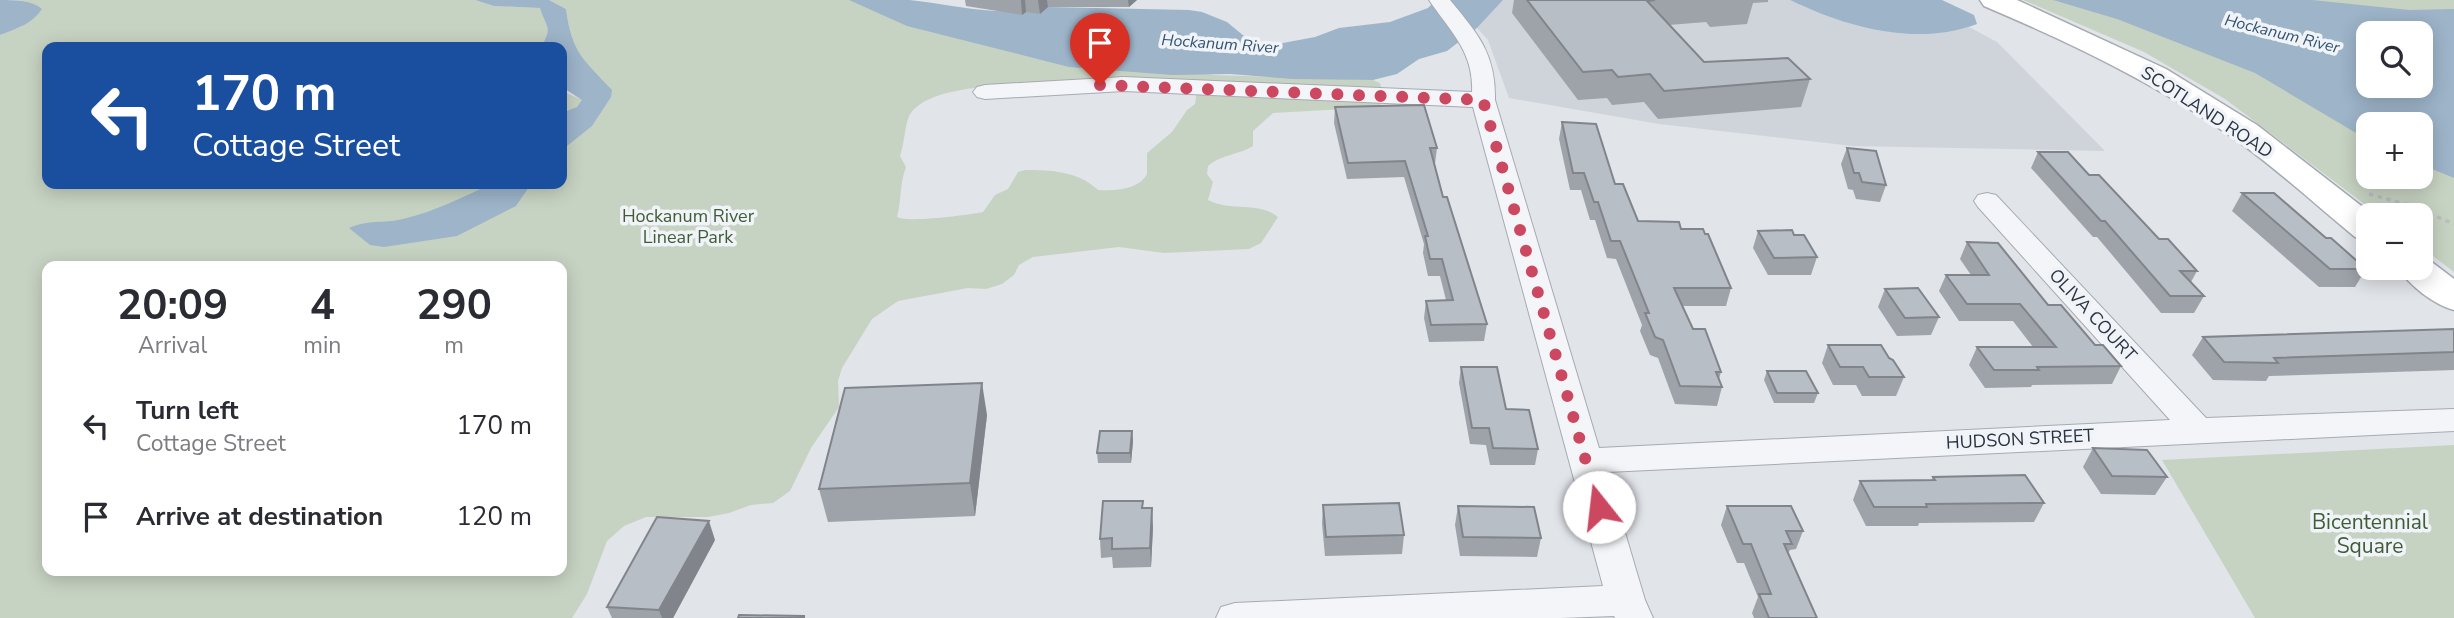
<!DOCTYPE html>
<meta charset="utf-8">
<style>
:root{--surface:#fff;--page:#f2f2f3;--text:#2b2b33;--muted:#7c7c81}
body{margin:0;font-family:"Nunito Sans",sans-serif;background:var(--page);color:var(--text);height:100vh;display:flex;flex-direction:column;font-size:26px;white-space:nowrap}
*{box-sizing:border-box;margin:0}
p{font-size:23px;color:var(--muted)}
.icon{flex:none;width:38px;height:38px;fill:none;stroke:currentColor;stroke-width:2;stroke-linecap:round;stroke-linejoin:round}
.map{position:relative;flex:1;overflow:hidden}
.panel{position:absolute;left:42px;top:261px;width:525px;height:315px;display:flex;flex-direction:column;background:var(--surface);border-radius:14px;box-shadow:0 4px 18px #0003}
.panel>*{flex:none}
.banner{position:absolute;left:42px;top:42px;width:525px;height:147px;border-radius:14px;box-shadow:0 4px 18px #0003;background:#1a4fa0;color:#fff;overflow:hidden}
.controls{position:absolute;left:2356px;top:21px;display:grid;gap:14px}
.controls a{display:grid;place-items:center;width:77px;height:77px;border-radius:14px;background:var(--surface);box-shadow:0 4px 18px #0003;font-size:35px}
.pin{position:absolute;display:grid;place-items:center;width:60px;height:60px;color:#fff;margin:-72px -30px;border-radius:50% 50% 50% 0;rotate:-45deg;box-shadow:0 0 7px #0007}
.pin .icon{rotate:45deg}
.me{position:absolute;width:77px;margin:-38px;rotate:344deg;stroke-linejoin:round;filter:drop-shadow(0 0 5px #0008)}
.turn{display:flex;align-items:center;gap:24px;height:147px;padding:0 35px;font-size:32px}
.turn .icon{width:91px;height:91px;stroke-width:2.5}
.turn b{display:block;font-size:49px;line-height:60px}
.eta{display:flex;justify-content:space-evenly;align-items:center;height:119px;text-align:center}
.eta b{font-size:42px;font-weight:700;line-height:49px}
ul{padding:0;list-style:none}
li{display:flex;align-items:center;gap:21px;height:91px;padding:0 35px}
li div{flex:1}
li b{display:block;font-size:26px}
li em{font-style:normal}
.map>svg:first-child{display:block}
.built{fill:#cfd4db}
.green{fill:#c7d3c2;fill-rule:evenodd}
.water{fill:#9db4c9;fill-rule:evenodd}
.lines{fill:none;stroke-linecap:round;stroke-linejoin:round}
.minor-casing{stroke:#a6abb3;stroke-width:2}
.secondary-casing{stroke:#a6abb3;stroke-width:3}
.path{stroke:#babfc5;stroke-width:3.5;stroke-dasharray:4.5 4.5;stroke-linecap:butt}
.minor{fill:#f3f5f8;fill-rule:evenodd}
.secondary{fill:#fff;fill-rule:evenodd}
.wall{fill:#9ea3aa}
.shaded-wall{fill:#81858b}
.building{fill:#b8bec6;stroke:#81858b;stroke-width:2}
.route{stroke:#cc4861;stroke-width:12;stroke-dasharray:0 21.6}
.labels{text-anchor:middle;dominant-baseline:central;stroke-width:7;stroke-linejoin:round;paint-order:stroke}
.far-water-label{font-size:16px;font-style:italic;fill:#345374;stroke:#f0f3f7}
.street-label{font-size:18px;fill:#293341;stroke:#f0f3f7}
.park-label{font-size:18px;fill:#3f5c37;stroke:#f0f3f7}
.near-park-label{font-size:21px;fill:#3f5c37;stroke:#f0f3f7}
</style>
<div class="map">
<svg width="2454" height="618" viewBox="0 0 2454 618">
<rect width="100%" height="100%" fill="#e1e4e9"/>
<!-- built -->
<path class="built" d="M1503 0H1790L1805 7 1893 32 1938 33 1969 27 1997 42 2105 151 1853 146 1659 124 1509 98 1488 40 1477 28Z"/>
<!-- green -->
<g class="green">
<path d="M12 0H475L494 6 540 8C546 28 553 26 541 47H47V184H562V87L566 93 583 100 612 91C583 60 572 53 566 9L549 0H875L1212 75 1373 80 1380 83 1382 90 1379 97 1381 107 1273 113 1253 131V146C1239 155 1222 154 1208 166L1207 174 1213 182 1208 200C1230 212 1259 201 1278 217L1261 243 1249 249 1164 253 1119 247 1033 257 1019 265 1014 275 1002 284 986 289 968 288 898 301 872 319 842 368 838 381 839 407 811 448 790 491 773 503 751 505 729 513 708 517H646L624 526 607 541 587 594 572 618H0V35L23 26 22 1ZM1023 83 1197 90 1195 104 1187 110 1172 132 1147 153V174C1139 190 1113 191 1098 190 1078 171 1051 170 1025 170L1018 172 1008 189 995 195 983 212C968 215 907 223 897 217 902 198 899 186 906 167L900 156C904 145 905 127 908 119 920 87 994 87 1023 83ZM47 266H562V570H47Z"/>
<path d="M2023 0H2454V272L2420 246V215H2379L2225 99 2144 52ZM2368 33H2420V86H2368ZM2368 124H2420V177H2368Z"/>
<path d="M2454 445V618H2255L2162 460Z"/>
</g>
<!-- water -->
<g class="water">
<path d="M0 0C14 0 32 0 42 9 32 24 16 29 0 35Z"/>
<path d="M475 0H549L566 9C572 53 583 59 612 90L611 97 592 126 562 150V113L577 107 582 100 562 87V47H541C553 26 546 28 540 8L494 6Z"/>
<path d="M849 0C869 0 890 0 909 0 958 5 998 18 1048 7L1189 10 1202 12 1227 22 1250 41 1283 43 1315 37 1339 28 1390 22 1428 8 1436 0H1503L1477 28 1447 51 1419 59 1397 74 1373 80 1293 79 1230 74 1172 75 1069 67 907 26Z"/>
<path d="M1790 0H1942L1974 15 1977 24C1916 47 1846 27 1790 0Z"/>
<path d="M2053 0H2312L2409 10 2454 9V178L2420 164V124H2368V140L2255 73 2117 19ZM2420 33V86H2368V33Z"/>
<path d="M491 184H531L516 206 457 236 384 247 370 245 349 228C370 219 382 224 403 219 436 211 461 198 491 184Z"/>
</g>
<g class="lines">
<!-- minor casing -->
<g class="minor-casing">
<path id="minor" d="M1429 0H1450C1478 34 1496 54 1495 100L1599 448 2170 420 1978 207 1974 201 1978 195 1987 193 1996 195 2206 418 2454 409V431L1607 472 1645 600 1653 618H1615L1614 616 1561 618H1216L1221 607 1235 603 1603 586 1473 107 1124 91 985 99 977 97 973 92 977 87 985 85 1124 77 1472 92C1474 52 1450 31 1429 0Z"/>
</g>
<!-- secondary casing -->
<g class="secondary-casing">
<g id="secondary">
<path d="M1980 0H2017L2166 69 2257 125 2373 215H2368V240L2355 237C2315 204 2277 169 2235 139 2157 84 2071 43 1984 6Z"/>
<path d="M2420 258 2429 260 2454 279V310C2433 304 2410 286 2398 268H2420Z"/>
</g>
</g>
<!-- path -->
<path class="path" d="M2369 194 2409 205 2454 224"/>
<!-- minor -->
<use href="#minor" class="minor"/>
<!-- secondary -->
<use href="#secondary" class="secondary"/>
</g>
<!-- wall -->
<g class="wall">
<path d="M965 0H1137L1129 7H1048L1040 14 1026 12 1022 15 966 6Z"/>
<path d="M1514 0H1768V2L1753 3 1747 24 1710 27 1706 22 1669 25 1704 62 1810 79 1801 107 1658 119 1644 102 1612 105 1607 98 1578 100 1512 13Z"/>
<path d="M1335 107 1437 148 1435 164H1434L1443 197 1487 324 1484 341 1429 342 1424 318 1426 301 1446 300 1440 276H1428L1423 253 1424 244 1404 177 1347 179 1334 123Z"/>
<path d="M1562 122 1615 184 1638 221 1681 229 1731 288 1726 306H1682L1693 329 1721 372 1719 379 1722 387 1717 406 1675 404 1658 358 1650 355 1640 331 1642 325 1616 259 1607 258 1595 220H1590L1581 190H1570L1559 139Z"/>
<path d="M1847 148 1886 185 1880 202 1856 199 1853 190 1848 189 1841 164Z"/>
<path d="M2038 152 2089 175 2159 239 2197 271 2191 282 2204 296 2194 313H2161L2097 237H2093L2031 168Z"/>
<path d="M2242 193 2326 238 2366 269 2355 287H2319L2232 211Z"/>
<path d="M1758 231 1817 257 1811 275H1768L1753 248Z"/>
<path d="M1967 242 2048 305 2121 366 2112 384 2032 385 2031 387 1985 388 1969 365 1977 347H2033L2013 321H1959L1939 291 1946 275H1971L1960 259Z"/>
<path d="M1885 289 1939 317 1931 335 1897 336 1878 307Z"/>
<path d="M2454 329V370L2269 376 2266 381 2213 380 2192 355 2203 337Z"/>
<path d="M1828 345 1889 358 1904 377 1896 396H1862L1856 385H1833L1822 363Z"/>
<path d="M1461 367 1506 409 1538 449 1535 465H1490L1486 445 1470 444 1459 383Z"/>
<path d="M1767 371 1818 393 1814 403H1774L1764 380Z"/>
<path d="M987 415 975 516 828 522 819 489Z"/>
<path d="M1132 431 1133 441 1131 463H1098L1097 453Z"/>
<path d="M2093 448 2167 477 2155 495 2101 494 2083 467Z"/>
<path d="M1933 477 2044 503 2034 522 1919 523 1918 526H1866L1853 500 1860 481 1931 480Z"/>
<path d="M1323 505 1404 535 1402 554 1325 556 1322 524Z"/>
<path d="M1458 506 1541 538 1537 557 1460 556 1455 525Z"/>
<path d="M1727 506 1803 531 1796 549 1790 550 1788 553 1817 618H1754L1752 613 1758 597 1744 563H1737L1721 525Z"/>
<path d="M1143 508 1153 527 1151 567 1113 568 1112 557 1101 558 1100 539Z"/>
<path d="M715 540 673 618H612L607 607Z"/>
</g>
<!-- shaded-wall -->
<g class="shaded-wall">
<path d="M1021 0H1025L1026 12 1022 15Z"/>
<path d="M1038 0H1047L1048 7 1040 14Z"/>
<path d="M1128 0H1137L1129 7Z"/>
<path d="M982 383 987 415 975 516 970 483Z"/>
<path d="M1132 431 1133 441 1131 463 1130 453Z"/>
<path d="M1152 508 1153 527 1151 567 1150 548Z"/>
<path d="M709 521 715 540 673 618H662L659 610Z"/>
</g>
<!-- building -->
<g class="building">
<path d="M1527 0H1655L1647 1 1704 62 1788 58 1810 79 1664 91 1650 74 1618 77 1612 70 1583 72Z"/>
<path d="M1424 105 1437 148H1430L1443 197H1447L1487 324 1431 325 1426 301 1453 300 1442 259H1430L1425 236H1428L1405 161 1348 163 1335 107Z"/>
<path d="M1562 122 1596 124 1615 184H1623L1638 221 1679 222 1681 229H1703L1705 234H1708L1731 288H1674L1693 329H1705L1721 372H1716L1722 387 1680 386 1663 340 1655 337 1645 313H1649L1620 241H1611L1598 202H1594L1584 173H1573Z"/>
<path d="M1847 148 1876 151 1886 185 1862 182 1859 173H1854Z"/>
<path d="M2038 152H2068L2089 175H2099L2159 239H2168L2197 271H2180L2204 296H2170L2105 221H2101Z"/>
<path d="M2242 193H2274L2326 238H2331L2366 269H2330Z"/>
<path d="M1792 230 1794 235H1804L1817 257 1774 258 1758 231Z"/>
<path d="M1967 242 1998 243 2048 305H2061L2095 345H2103L2121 366 2037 367 2039 370H1994L1977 347H2056L2020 304H1967L1946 275H1989Z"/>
<path d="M1918 288 1939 317 1905 318 1885 289Z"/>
<path d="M2454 329V352L2274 358 2278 363 2224 362 2203 337Z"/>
<path d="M1828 345H1881L1889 358 1893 360 1904 377H1869L1863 367H1840Z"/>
<path d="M1461 367H1497L1506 409 1529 410 1538 449 1493 448 1489 428H1472Z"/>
<path d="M1767 371H1806L1818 393H1777Z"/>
<path d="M982 383 970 483 819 489 845 388Z"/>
<path d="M1100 431H1132L1130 453H1097Z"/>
<path d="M2093 448 2147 450 2167 477 2112 476Z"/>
<path d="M2025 475 2044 503 1926 504 1927 507H1874L1860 481 1935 480 1933 477Z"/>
<path d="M1103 501H1143L1142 508H1152L1150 548 1112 549V538L1100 539Z"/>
<path d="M1399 503 1404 535 1326 537 1323 505Z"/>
<path d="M1458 506 1534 507 1541 538 1463 537Z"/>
<path d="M1727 506H1791L1803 531H1786L1792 544H1784L1817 618H1769L1759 594H1771L1751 544H1743Z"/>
<path d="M657 517 709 521 659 610 607 607Z"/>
<path d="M739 615 804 616V618H738Z"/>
</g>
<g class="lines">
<!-- route -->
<path class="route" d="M1100 85 1483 100 1599 507"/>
</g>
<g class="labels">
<!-- far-water labels -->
<g class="far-water-label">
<text transform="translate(2282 34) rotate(14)">Hockanum River</text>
<text transform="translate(1220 44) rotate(4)">Hockanum River</text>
</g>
<!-- street labels -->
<g class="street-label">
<text transform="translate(2207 112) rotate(33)">SCOTLAND ROAD</text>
<text transform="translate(2093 315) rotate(47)">OLIVA COURT</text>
<text transform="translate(2020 439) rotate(-3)">HUDSON STREET</text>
</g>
<!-- park labels -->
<g class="park-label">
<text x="688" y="216">Hockanum River<tspan x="688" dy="21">Linear Park</tspan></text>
</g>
<!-- near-park labels -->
<g class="near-park-label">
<text x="2370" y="522">Bicentennial<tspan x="2370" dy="24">Square</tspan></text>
</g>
</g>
</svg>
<div class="controls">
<a><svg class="icon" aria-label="search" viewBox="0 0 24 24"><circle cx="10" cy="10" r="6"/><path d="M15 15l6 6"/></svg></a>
<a>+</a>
<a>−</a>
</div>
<div class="pin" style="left:1100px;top:85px;background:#d93025"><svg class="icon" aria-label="arrive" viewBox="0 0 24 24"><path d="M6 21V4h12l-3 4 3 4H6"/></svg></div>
<svg class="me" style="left:1599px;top:507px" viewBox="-20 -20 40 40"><circle r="19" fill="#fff"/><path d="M0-13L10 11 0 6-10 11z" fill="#cc4861"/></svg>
<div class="banner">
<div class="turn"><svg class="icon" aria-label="left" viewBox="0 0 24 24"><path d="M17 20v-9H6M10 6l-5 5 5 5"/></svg><div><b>170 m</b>Cottage Street</div></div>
</div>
<section class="panel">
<div class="eta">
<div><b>20:09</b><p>Arrival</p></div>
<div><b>4</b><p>min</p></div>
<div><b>290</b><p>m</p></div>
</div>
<ul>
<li><svg class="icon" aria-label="left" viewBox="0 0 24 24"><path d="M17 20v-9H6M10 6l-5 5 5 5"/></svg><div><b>Turn left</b><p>Cottage Street</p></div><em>170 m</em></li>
<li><svg class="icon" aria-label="arrive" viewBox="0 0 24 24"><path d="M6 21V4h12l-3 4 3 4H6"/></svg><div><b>Arrive at destination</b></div><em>120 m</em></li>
</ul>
</section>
</div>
